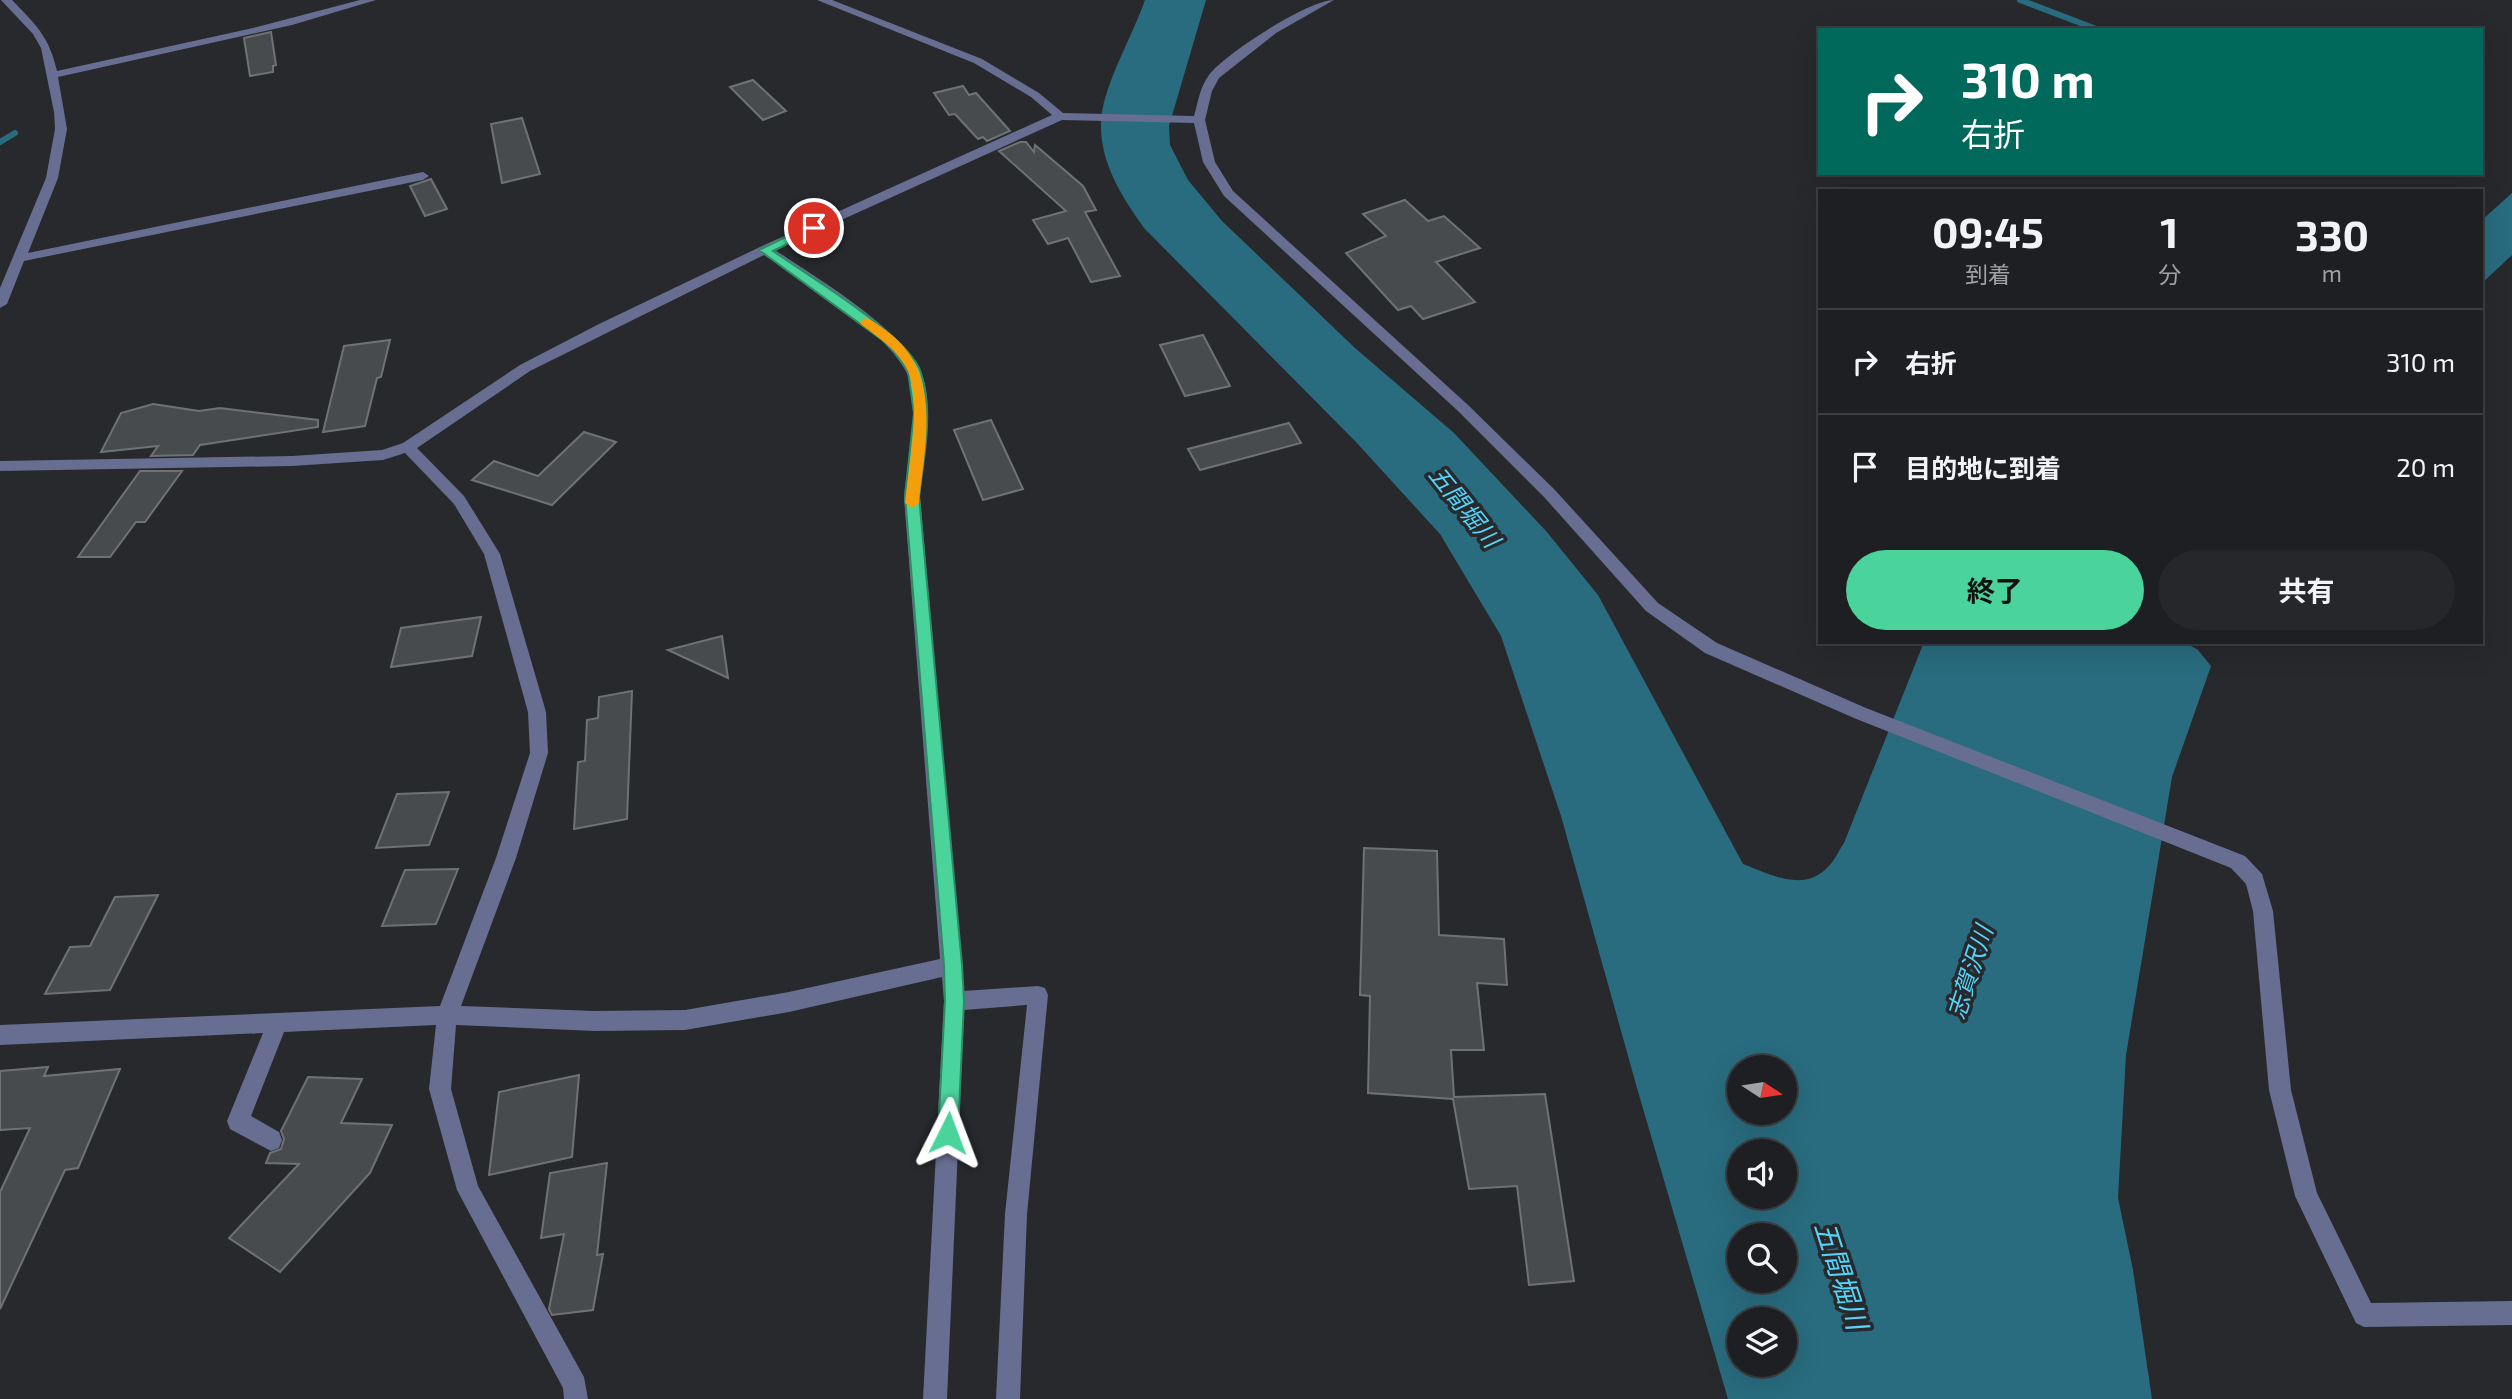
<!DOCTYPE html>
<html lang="ja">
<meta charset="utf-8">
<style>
:root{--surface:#1d1f22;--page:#25272a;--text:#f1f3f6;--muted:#a0a2a5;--line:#3b3d40;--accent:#4ad49c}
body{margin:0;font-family:"Exo 2","Noto Sans JP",sans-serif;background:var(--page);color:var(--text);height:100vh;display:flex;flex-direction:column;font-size:26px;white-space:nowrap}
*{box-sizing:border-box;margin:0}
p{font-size:23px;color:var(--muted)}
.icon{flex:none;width:38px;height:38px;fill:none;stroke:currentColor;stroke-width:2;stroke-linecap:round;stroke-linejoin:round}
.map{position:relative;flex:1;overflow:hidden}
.details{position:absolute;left:1818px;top:189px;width:665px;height:455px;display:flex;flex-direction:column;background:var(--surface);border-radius:0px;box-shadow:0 7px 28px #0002,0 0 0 2px var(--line)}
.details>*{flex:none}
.hud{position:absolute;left:1818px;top:28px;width:665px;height:147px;border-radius:0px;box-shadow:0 7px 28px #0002,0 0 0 2px var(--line);background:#00695c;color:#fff;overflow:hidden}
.needle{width:46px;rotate:102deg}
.tools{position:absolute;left:1727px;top:1055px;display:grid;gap:14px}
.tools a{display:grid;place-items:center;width:70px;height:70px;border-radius:50%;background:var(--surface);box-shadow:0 7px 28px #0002,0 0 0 2px var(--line);font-size:35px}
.pin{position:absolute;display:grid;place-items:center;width:60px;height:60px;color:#fff;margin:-30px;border:4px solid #fff;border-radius:50%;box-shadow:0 2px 7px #0007}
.me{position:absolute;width:77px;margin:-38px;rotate:3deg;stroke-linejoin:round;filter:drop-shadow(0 0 5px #0008)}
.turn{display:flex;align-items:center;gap:24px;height:147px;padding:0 28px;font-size:32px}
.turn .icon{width:91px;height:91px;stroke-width:2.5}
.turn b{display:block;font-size:49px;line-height:60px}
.eta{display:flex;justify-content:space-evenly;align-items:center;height:119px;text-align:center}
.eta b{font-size:42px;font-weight:700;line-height:49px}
.cta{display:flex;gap:14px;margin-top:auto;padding:14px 28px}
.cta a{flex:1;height:80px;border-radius:42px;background:var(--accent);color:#111;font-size:28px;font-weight:700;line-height:80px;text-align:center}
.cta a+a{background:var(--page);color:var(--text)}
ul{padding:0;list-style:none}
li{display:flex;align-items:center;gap:21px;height:105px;padding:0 28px;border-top:2px solid var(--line)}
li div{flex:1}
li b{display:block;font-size:26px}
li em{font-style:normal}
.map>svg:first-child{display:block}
.water{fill:#296c7f;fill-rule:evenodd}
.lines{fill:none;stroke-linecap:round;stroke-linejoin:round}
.stream{stroke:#296c7f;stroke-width:6}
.building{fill:#474b4e;stroke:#6e7275;stroke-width:2}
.minor{fill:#686e91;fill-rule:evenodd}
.route{fill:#4ad49c;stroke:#308a65;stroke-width:2}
.slow{fill:#f59e0b}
.labels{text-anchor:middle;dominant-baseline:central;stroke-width:7;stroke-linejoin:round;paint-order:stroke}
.water-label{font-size:24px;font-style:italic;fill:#55d4f8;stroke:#27292d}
.near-water-label{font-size:28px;font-style:italic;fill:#55d4f8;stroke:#27292d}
</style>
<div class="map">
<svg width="2512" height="1399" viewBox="0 0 2512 1399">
<rect width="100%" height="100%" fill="#27292d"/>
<!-- water -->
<g class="water">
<path d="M1145 0H1206L1169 126 1170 145 1188 180 1222 221 1355 348 1454 433 1546 531 1598 595 1743 864C1771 875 1805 893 1829 866 1835 860 1839 850 1844 843L1924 642H2184L2198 650 2211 666 2172 777 2126 1055 2118 1198 2133 1270 2152 1399H1728L1637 1088 1561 816 1501 636 1440 534 1356 442 1144 228C1123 198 1101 165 1101 126 1100 90 1133 36 1145 0ZM1740 1068H1785V1113H1740ZM1740 1152H1785V1197H1740ZM1740 1236H1785V1281H1740ZM1740 1320H1785V1365H1740Z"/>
<path d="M2512 193V255L2482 283V220Z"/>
</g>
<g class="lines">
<!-- stream -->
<g class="stream">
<path d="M2020 0 2099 30"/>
<path d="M0 142 15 133"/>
</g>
</g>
<!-- building -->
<g class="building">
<path d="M271 32 276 65 273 66V72L250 76 244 38Z"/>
<path d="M753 80 786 111 763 120 730 87Z"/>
<path d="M963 86 969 95 976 93 1010 131 987 141 983 137 978 139 955 114 949 115 934 93Z"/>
<path d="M522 118 540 174 502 183 491 124Z"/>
<path d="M1020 142H1026L1034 152 1035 145 1083 186 1096 210 1085 212 1120 276 1091 282 1068 238 1048 244 1033 220 1066 211 999 151Z"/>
<path d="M431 179 447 209 425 216 410 186Z"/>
<path d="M1405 200 1428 221 1444 216 1480 248 1436 262 1475 302 1423 319 1411 306 1398 310 1346 253 1386 236 1363 214Z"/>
<path d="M1203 335 1230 386 1185 396 1160 345Z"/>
<path d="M390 340 381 377 377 378 365 426 323 432 344 346Z"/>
<path d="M153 404 199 411 220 408 318 420V427L200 445 193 455 151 456 158 446 101 452 121 413Z"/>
<path d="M991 420 1023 489 983 500 954 430Z"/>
<path d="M1289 423 1301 443 1200 470 1188 449Z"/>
<path d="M584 432 616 442 552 505 472 480 494 461 538 476Z"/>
<path d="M140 471H182L145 522H136L110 557H78Z"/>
<path d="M481 617 472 656 391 667 401 628Z"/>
<path d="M722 636 728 678 668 650Z"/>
<path d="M632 691 627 819 574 829 578 762 585 761 587 720 598 718 599 697Z"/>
<path d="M449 792 429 845 376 848 397 794Z"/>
<path d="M1364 848 1437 851 1439 935 1504 939 1507 985 1477 983 1484 1050H1451L1454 1097 1545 1094 1574 1281 1529 1285 1517 1186 1469 1189 1453 1099 1368 1093 1370 996 1360 995Z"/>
<path d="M458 869 436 924 382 926 405 870Z"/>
<path d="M158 895 110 990 45 994 70 947 90 946 115 897Z"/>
<path d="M48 1067 44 1076 120 1069 78 1168 65 1170 0 1309V1192L30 1128 0 1130V1071Z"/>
<path d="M579 1075 572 1157 489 1175 499 1092Z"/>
<path d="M308 1077 362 1079 341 1123 392 1125 370 1173 280 1272 229 1238 299 1164 266 1163 270 1153 281 1149 284 1139 281 1131Z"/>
<path d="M607 1163 597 1255 603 1254 593 1310 552 1315 549 1309 564 1234 541 1238 550 1173Z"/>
</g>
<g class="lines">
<!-- minor -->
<g class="minor">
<path d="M1 0H12C36 25 49 36 57 71L253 28 360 0H376L292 25 58 77 67 129 58 178 28 253 423 172 429 176 423 180 24 261 7 304 0 308V288L46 178 55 129 54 112 41 48 33 34Z"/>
<path d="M817 0H832L982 59 1039 93 1063 113 1194 116C1198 102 1200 87 1209 75 1225 54 1308 0 1334 0L1276 33 1219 78 1212 91 1205 120 1215 162 1233 191 1468 405 1554 489 1658 603 1717 643 1866 708 2245 856 2262 874 2273 911 2291 1090 2317 1193 2371 1303 2512 1301V1325L2364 1327 2356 1323 2295 1196 2269 1090 2253 911 2246 884 2231 868 1854 718 1705 653 1646 611 1544 497 1458 411 1224 196 1203 162 1194 123 1062 120 775 250C815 277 916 336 925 384 933 421 924 461 920 497L963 991 1038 986 1045 988 1048 995 1027 1214 1020 1399H996L1005 1214 1027 1005 964 1010 947 1399H923L944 1001 942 977 789 1012 685 1030 595 1031 456 1025 451 1089 478 1186 584 1377 588 1399H564L563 1388 457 1190 429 1089 436 1025 284 1032 251 1116 279 1132 282 1140 279 1148 271 1151 230 1129 227 1121 263 1033 0 1045V1025L440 1006 496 858 530 753 528 712 484 554 454 504 405 453 383 460 292 466 0 471V461L292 456 382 450 403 443 520 365 599 324 760 247 1052 115 1031 97 974 63ZM764 255C802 280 903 340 911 385 918 421 908 461 904 497L940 959 789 992 685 1010 595 1011 461 1006 516 858 548 753 546 712 500 554 464 496 417 448 530 371Z"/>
</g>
</g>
<!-- route -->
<path class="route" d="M810 225 820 228 773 251C807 275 911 337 921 373 933 413 923 456 919 496L962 965 964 1001 958 1133 955 1140 948 1143 941 1140 938 1133 945 1001 944 965 905 496 914 413 908 371 889 345 759 250Z"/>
<!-- slow -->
<path class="slow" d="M866 318C874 321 881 327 888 332 943 373 925 444 919 503L912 508 905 503C909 468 921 402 908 371 899 351 878 337 862 325L860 322Z"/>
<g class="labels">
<!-- water labels -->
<g class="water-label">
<text transform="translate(1465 506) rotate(51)">五間堀川</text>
<text transform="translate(1969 972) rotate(-72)">志賀沢川</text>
</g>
<!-- near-water labels -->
<g class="near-water-label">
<text transform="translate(1842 1275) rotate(72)">五間堀川</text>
</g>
</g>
</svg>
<div class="tools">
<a><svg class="needle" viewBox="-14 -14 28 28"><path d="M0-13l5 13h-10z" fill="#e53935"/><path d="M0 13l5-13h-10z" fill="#a0a2a5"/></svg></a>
<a><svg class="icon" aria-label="sound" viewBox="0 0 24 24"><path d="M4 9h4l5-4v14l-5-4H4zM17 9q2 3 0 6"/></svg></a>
<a><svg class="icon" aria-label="search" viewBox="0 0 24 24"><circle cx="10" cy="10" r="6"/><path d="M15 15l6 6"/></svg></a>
<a><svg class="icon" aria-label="layers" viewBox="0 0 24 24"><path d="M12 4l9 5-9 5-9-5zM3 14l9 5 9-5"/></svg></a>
</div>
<div class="pin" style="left:814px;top:228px;background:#d93025"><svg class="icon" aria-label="arrive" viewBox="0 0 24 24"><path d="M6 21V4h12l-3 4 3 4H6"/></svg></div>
<svg class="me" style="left:948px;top:1133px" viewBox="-20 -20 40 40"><path d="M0-17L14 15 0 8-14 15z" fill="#4ad49c" stroke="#fff" stroke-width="4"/></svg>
<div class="hud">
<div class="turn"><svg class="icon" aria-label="right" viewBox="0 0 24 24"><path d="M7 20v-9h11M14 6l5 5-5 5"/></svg><div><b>310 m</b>右折</div></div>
</div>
<section class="details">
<div class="eta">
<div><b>09:45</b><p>到着</p></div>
<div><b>1</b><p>分</p></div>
<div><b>330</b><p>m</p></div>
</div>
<ul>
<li><svg class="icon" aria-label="right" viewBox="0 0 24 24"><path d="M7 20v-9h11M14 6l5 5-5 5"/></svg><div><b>右折</b></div><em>310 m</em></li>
<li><svg class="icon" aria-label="arrive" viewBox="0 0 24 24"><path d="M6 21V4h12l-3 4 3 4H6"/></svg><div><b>目的地に到着</b></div><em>20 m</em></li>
</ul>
<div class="cta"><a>終了</a><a>共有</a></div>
</section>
</div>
